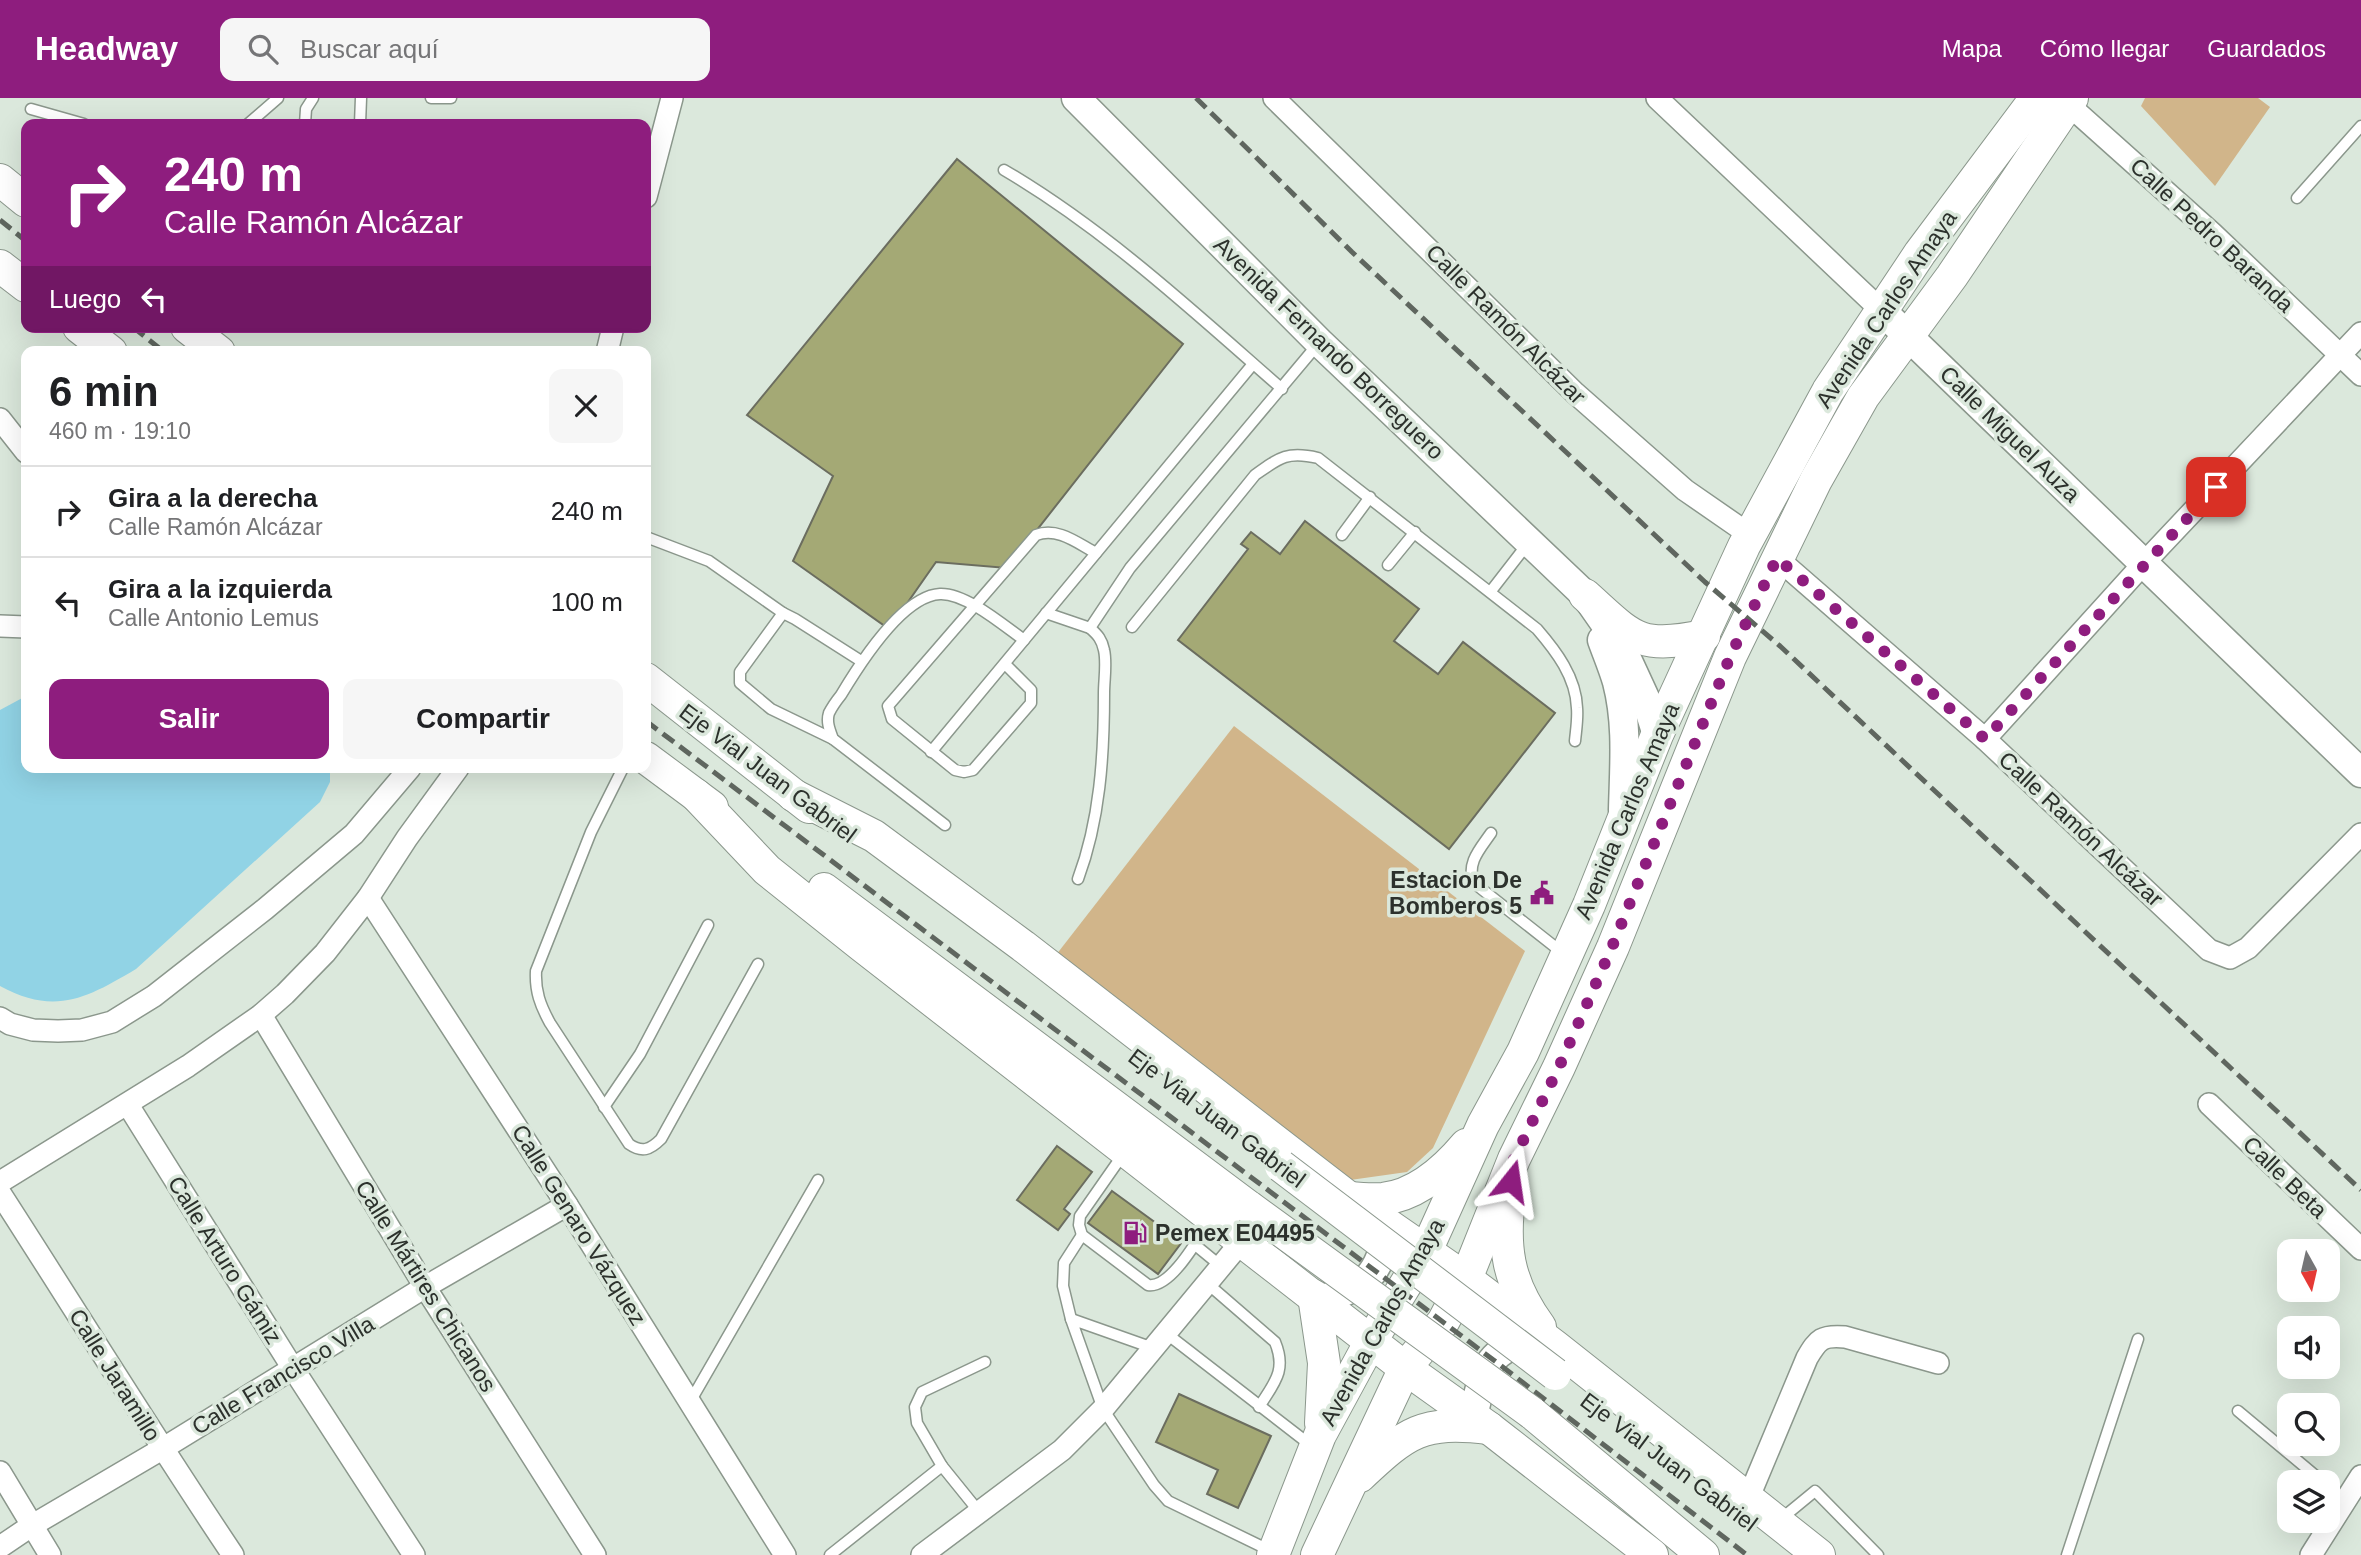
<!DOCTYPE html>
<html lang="es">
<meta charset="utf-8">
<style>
:root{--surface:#fff;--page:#f6f6f6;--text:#202124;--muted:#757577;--line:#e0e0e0;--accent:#8e1d7e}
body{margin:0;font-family:Arial,sans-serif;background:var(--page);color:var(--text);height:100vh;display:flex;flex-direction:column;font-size:26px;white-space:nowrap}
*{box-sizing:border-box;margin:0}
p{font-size:23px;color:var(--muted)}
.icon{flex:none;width:38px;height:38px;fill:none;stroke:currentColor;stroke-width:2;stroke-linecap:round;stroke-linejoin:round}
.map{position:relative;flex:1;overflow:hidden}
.side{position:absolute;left:21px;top:248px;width:630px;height:427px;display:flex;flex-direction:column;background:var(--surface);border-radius:14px;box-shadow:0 7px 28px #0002}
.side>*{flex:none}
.guide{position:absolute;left:21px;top:21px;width:630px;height:214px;border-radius:14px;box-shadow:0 7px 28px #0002;background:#8e1d7e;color:#fff;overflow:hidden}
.needle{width:46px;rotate:172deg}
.buttons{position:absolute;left:2277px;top:1141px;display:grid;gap:14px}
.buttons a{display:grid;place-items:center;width:63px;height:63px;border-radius:14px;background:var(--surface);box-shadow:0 7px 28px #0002;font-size:35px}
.pin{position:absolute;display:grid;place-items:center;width:60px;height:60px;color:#fff;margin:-30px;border-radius:14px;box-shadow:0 4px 10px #0006}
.me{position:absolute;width:77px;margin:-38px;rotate:15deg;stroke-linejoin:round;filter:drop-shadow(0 0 5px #0008)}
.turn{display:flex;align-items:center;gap:24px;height:147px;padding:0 28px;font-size:32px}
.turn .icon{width:91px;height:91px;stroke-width:2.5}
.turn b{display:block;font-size:49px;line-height:60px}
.then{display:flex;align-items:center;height:66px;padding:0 28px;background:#0003;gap:14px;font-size:26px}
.round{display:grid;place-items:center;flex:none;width:74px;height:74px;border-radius:14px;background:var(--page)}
.summary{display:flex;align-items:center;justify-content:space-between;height:119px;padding:0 28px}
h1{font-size:42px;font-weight:700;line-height:52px}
.button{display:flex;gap:14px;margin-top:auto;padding:14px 28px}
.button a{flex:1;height:80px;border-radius:14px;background:var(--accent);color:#fff;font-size:28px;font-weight:700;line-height:80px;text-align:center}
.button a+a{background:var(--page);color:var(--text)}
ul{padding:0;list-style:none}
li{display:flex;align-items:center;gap:21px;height:91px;padding:0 28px;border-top:2px solid var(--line)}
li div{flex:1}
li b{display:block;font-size:26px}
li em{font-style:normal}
header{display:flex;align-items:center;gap:42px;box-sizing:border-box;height:98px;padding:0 35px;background:var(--accent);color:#fff}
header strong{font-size:33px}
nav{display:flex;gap:38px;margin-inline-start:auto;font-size:24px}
.search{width:490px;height:63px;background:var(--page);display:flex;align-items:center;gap:18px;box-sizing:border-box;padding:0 24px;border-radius:14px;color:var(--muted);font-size:26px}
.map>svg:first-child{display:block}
.green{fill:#d1b58a}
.water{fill:#91d3e5}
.building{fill:#a4a975;stroke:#6b6d5f;stroke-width:2}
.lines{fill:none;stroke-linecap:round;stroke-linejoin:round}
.lane-casing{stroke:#8b978c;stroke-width:13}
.street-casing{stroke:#8b978c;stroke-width:24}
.secondary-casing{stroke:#8b978c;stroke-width:31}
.primary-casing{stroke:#8b978c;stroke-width:34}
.lane{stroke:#fff;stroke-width:10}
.street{stroke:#fff;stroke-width:21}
.secondary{stroke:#fff;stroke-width:28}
.primary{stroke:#fff;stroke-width:32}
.rail{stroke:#5f665f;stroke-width:5;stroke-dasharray:14 7;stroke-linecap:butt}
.primary-bridge-casing{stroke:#8b978c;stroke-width:34;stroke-linecap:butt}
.primary-bridge{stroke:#fff;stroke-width:32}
.route{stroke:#8e1d7e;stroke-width:12;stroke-dasharray:0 21.6}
.labels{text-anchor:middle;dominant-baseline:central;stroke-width:7;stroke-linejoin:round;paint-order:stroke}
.street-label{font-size:23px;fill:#2c312c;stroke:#dbe8dc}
.poi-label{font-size:23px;font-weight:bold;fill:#2c312c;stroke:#dbe8dc;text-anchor:end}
</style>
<header>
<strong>Headway</strong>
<div class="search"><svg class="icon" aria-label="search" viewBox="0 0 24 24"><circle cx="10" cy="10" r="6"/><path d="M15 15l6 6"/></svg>Buscar aquí</div>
<nav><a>Mapa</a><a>Cómo llegar</a><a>Guardados</a></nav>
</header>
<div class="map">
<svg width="2361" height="1457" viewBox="0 0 2361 1457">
<rect width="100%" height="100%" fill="#dbe8dc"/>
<!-- green -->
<g class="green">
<path d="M2145 0H2258L2270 9 2215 88 2141 8Z"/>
<path d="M1234 628 1525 853 1433 1050 1407 1074 1343 1083 1056 857Z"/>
</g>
<!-- water -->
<path class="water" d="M26 598V670H330V684L320 704 136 871C87 900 55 918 0 888V612Z"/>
<!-- building -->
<g class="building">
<path d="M957 61 1183 246 1007 470 936 464 889 531 793 463 833 378 747 317Z"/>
<path d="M1305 423 1419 511 1394 543 1438 576 1463 544 1555 615 1449 751 1178 542 1248 451 1241 446 1251 434 1280 456Z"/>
<path d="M1057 1048 1092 1074 1064 1111 1070 1116 1058 1132 1017 1102Z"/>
<path d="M1112 1093 1182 1144 1158 1176 1088 1125Z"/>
<path d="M1179 1296 1271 1338 1238 1410 1207 1396 1218 1372 1156 1344Z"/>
</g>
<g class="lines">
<!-- lane casing -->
<g class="lane-casing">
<g id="lane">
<path d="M431 0H451"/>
<path d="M31 11 84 26"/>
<path d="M248 26 278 0"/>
<path d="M305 26 306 11 313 0"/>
<path d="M360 26 361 0"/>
<path d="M1004 72C1106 132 1193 213 1282 291"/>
<path d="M2297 100 2361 28"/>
<path d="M1342 437 1370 399"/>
<path d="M646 439 709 463 783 515 795 521 861 563"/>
<path d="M1388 467 1415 434"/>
<path d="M1491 493 1529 444"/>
<path d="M783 515 740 574V585L771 611 833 641"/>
<path d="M1046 515 1090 530"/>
<path d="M1132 529 1255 377C1280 359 1288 353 1318 360L1537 531C1556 553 1576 579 1577 610 1578 621 1576 632 1575 643"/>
<path d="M1005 566 1031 592V605L973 672 964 674 955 672 892 621 888 608 1036 437C1058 429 1077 445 1096 455"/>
<path d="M931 654 1253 266"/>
<path d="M623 670 591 734 536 873C535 893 540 907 550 925L629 1046C642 1055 650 1052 661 1041L758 866"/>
<path d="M945 727 833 641C830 633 826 624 829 615 832 609 837 602 841 597 859 567 902 498 940 496 966 495 1003 527 1024 542"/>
<path d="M1491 735C1480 751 1466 765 1474 785L1564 856"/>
<path d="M1078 781C1100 722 1104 658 1104 595 1104 582 1107 565 1104 552 1102 542 1098 537 1090 530L1130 470 1318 246"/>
<path d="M604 1009 640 956 708 827"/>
<path d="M1124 1055 1080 1118 1079 1127 1082 1137 1148 1187C1171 1191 1199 1139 1211 1121"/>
<path d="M1194 1146 1222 1169"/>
<path d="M1208 1186 1275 1244C1287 1273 1274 1285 1259 1309"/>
<path d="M1071 1221 1063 1188 1064 1165 1082 1137"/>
<path d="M1167 1236 1313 1349"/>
<path d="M1153 1250 1071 1221 1103 1311 1154 1387 1168 1403 1271 1453"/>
<path d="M690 1304 818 1082"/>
<path d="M2238 1313 2323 1384"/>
<path d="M942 1368 917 1325 915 1309 922 1294 985 1264"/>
<path d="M2328 1388 2345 1403"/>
<path d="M1781 1421 1815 1393 1878 1457"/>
<path d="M830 1457 942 1368 980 1415"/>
<path d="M2067 1457 2138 1241"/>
</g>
</g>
<!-- street casing -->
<g class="street-casing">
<g id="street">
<path d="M1274 0 1575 295 1685 392 1750 437"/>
<path d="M1657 0 1882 213"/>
<path d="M2061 0 2212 135 2361 277"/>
<path d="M646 99 672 0"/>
<path d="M607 254 613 229"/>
<path d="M0 321 26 354"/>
<path d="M1777 460 1985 641 2209 852 2230 860 2248 850 2361 736"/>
<path d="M0 528 26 529"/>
<path d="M1985 641 2145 464 2361 235"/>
<path d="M368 800 567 1107 785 1457"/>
<path d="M261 917 425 1189 595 1457"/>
<path d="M0 920 10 926 33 932 58 933 82 932 112 924 154 898 265 811 354 736 410 670"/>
<path d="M2209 1006 2361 1151"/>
<path d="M128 1007 292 1269 414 1457"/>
<path d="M0 1084 188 968 261 917 285 896 325 855 368 800 407 740 458 670"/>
<path d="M0 1095C78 1216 153 1338 233 1457"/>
<path d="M0 1374 50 1457"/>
<path d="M1748 1401 1807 1260C1818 1241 1822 1237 1845 1239L1938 1265"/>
<path d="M0 1449 31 1428 162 1351 425 1189 567 1107"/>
<path d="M922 1457 1062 1352 1103 1311 1242 1143"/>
<path d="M2311 1457 2361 1378"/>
</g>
</g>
<!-- secondary casing -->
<g class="secondary-casing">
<g id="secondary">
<path d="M1076 0 1319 244 1585 497 1622 550 1646 602 1657 637"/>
<path d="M1882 213 2361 675"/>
<path d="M1602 542C1607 556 1613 570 1617 584 1628 626 1624 669 1623 712"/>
<path d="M1320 1202C1371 1186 1376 1180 1390 1128"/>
<path d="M1473 1318C1483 1278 1485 1247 1534 1244"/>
</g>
</g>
<!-- primary casing -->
<g class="primary-casing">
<g id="primary">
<path d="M0 82 26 103"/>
<path d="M0 168 26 188"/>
<path d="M79 229 111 254"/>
<path d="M187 229 219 254"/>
<path d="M1585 497C1632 539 1637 552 1704 538"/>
<path d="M646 581 809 709"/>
<path d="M646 660 712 709"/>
<path d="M696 697 767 772 861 847 1405 1270 1489 1330 1652 1457"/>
<path d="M793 697 874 738 1023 848 1349 1100 1466 1181 1556 1249 1819 1457"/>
<path d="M824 791 1249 1109"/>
<path d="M1510 1093C1502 1148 1507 1184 1540 1229"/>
<path d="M1349 1100C1360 1101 1372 1102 1383 1101 1417 1097 1445 1072 1466 1047"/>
<path d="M1314 1198 1324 1265 1321 1325"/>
<path d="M1532 1315 1703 1457"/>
<path d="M1360 1378C1407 1334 1422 1322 1489 1330"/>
<path d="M1273 1457 1320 1337 1371 1243 1426 1153 1483 1027 1523 954 1589 807 1657 637 1744 448 1828 293 1920 155 2036 0"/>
<path d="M1317 1457 1405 1270 1443 1224 1466 1181 1514 1061 1559 969 1613 849 1730 559 1816 382 1863 299 1952 178 2072 0"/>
</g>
</g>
<!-- lane -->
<use href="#lane" class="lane"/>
<!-- street -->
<use href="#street" class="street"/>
<!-- secondary -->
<use href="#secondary" class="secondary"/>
<!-- primary -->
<use href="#primary" class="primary"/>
<!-- rail -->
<g class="rail">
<path d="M1196 0 1352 154 1705 484 1780 548 2361 1092"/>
<path d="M0 122 26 143"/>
<path d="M133 229 164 254"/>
<path d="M646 623 1504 1270 1747 1457"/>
</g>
<!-- primary-bridge casing -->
<g class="primary-bridge-casing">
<g id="primary-bridge">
<path d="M1281 1068 1555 1276"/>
<path d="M1249 1109 1532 1315"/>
</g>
</g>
<!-- primary-bridge -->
<use href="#primary-bridge" class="primary-bridge"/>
</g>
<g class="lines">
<!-- route -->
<path class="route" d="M1511 1083 1514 1061 1559 969 1612 849 1730 559 1777 460 1985 641 2216 389"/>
</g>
<!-- icons -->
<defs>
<g id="civic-bare" transform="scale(1.89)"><path d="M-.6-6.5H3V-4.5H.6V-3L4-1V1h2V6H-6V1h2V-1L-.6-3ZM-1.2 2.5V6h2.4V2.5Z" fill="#8e1d7e" stroke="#dbe8dc" stroke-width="2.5" paint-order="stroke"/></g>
<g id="fuel-bare" transform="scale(1.89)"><path d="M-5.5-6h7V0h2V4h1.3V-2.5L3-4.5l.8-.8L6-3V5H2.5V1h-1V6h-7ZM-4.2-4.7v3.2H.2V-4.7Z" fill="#8e1d7e" stroke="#dbe8dc" stroke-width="2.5" paint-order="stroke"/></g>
</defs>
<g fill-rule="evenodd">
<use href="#civic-bare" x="1542" y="795"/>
<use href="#fuel-bare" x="1135" y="1135"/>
</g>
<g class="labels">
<!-- street labels -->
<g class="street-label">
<text transform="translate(2212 137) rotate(43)">Calle Pedro Baranda</text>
<text transform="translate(1886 211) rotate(-56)">Avenida Carlos Amaya</text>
<text transform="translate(1506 226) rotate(45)">Calle Ramón Alcázar</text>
<text transform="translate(1329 250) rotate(44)">Avenida Fernando Borreguero</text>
<text transform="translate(2010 336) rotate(44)">Calle Miguel Auza</text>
<text transform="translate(768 675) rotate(37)">Eje Vial Juan Gabriel</text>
<text transform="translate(1627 713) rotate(-67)">Avenida Carlos Amaya</text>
<text transform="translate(2081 731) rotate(43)">Calle Ramón Alcázar</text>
<text transform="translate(1217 1020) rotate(37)">Eje Vial Juan Gabriel</text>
<text transform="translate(2285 1079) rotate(44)">Calle Beta</text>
<text transform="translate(579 1127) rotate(58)">Calle Genaro Vázquez</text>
<text transform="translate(225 1162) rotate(58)">Calle Arturo Gámiz</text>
<text transform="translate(426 1188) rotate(58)">Calle Mártires Chicanos</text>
<text transform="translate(1382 1224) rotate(-61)">Avenida Carlos Amaya</text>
<text transform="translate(115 1277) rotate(58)">Calle Jaramillo</text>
<text transform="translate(283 1277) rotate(-31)">Calle Francisco Villa</text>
<text transform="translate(1669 1364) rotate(37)">Eje Vial Juan Gabriel</text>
</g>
<!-- poi labels -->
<g class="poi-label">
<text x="1522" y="782">Estacion De<tspan x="1522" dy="26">Bomberos 5</tspan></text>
<text x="1155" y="1135" text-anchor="start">Pemex E04495</text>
</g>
</g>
</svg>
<div class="buttons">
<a><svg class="needle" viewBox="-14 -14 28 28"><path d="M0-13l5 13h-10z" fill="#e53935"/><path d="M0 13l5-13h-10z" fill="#757577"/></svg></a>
<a><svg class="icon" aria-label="sound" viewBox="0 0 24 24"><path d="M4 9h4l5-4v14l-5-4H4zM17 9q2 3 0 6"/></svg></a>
<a><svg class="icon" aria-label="search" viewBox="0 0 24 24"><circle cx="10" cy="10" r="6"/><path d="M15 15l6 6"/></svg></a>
<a><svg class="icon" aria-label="layers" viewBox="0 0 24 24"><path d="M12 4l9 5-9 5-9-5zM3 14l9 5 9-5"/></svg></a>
</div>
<div class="pin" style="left:2216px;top:389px;background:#d93025"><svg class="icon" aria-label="arrive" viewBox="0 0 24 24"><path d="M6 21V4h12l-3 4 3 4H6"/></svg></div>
<svg class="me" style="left:1511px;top:1083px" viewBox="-20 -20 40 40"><path d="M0-17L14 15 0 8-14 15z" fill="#8e1d7e" stroke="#fff" stroke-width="4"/></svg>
<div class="guide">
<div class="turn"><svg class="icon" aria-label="right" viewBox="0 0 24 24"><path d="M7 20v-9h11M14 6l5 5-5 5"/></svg><div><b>240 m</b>Calle Ramón Alcázar</div></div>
<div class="then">Luego<svg class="icon" aria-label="left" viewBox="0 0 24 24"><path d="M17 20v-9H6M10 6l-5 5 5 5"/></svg></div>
</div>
<section class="side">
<div class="summary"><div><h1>6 min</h1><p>460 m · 19:10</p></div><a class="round"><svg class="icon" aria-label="close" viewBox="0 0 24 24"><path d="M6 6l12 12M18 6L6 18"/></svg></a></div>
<ul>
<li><svg class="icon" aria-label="right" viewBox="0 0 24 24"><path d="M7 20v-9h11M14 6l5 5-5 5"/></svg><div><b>Gira a la derecha</b><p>Calle Ramón Alcázar</p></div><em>240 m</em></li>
<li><svg class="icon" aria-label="left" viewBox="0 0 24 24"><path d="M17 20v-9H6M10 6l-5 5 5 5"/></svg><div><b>Gira a la izquierda</b><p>Calle Antonio Lemus</p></div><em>100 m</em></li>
</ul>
<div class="button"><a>Salir</a><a>Compartir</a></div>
</section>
</div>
